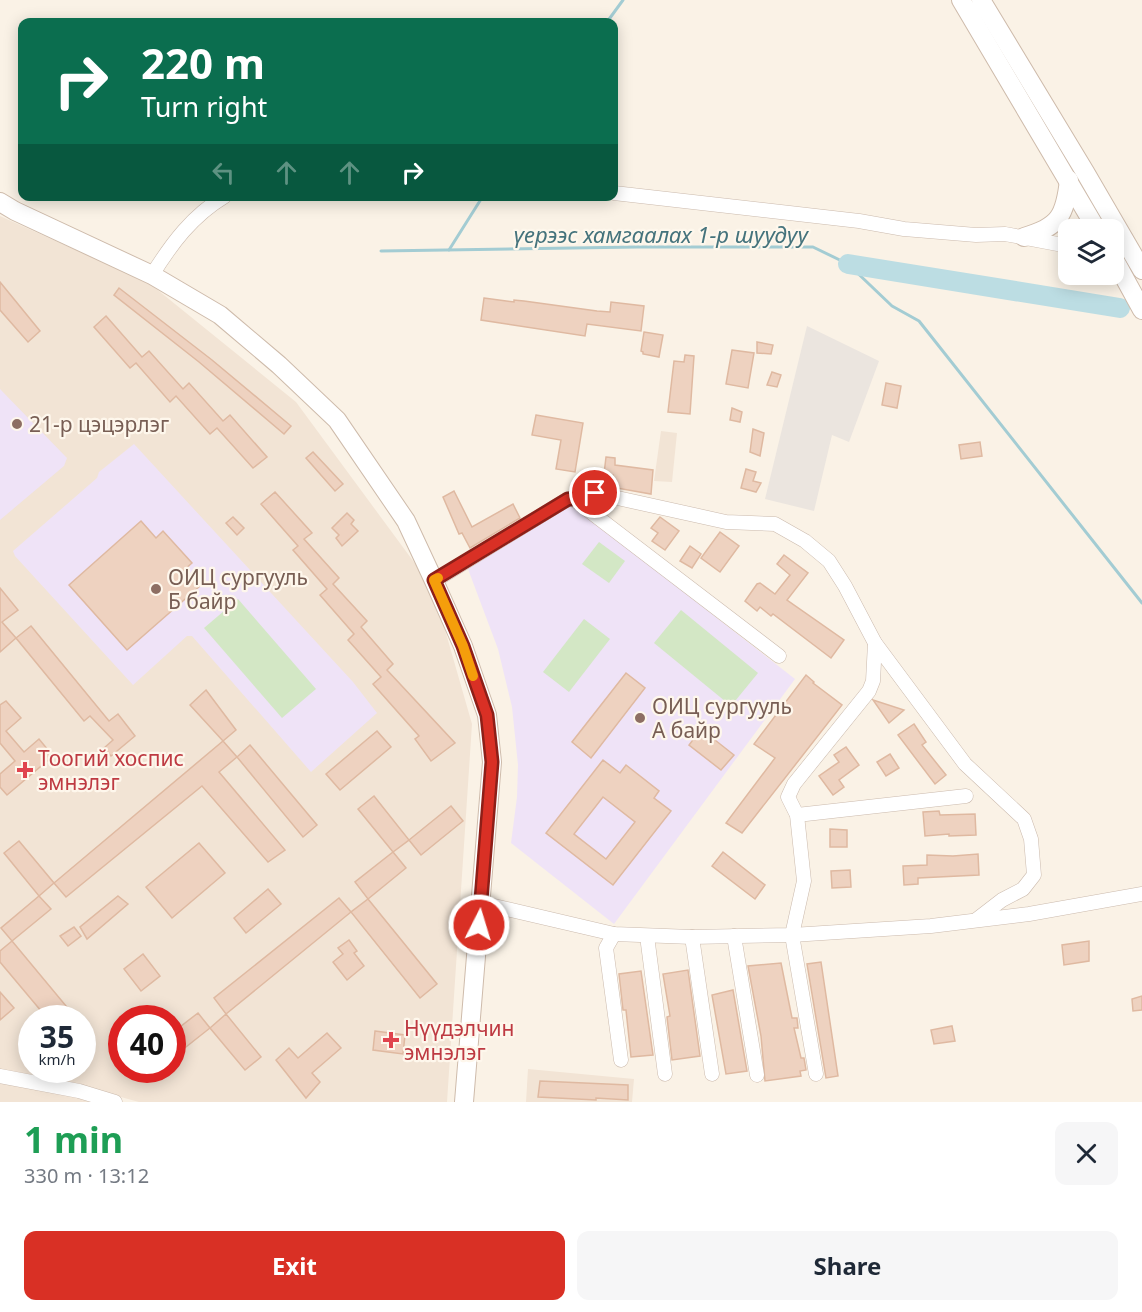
<!DOCTYPE html>
<meta charset="utf-8">
<style>
:root{--surface:#fff;--page:#f6f6f7;--text:#1f2937;--muted:#747a83;--accent:#d93025}
body{margin:0;font-family:"Noto Sans",sans-serif;background:var(--page);color:var(--text);height:100vh;display:flex;flex-direction:column;font-size:22px;white-space:nowrap}
*{box-sizing:border-box;margin:0}
p{font-size:20px;color:var(--muted)}
.icon{flex:none;width:33px;height:33px;fill:none;stroke:currentColor;stroke-width:2;stroke-linecap:round;stroke-linejoin:round}
.map{position:relative;height:1102px;overflow:hidden}
.details{display:flex;flex-direction:column;background:var(--surface);flex:1}
.details>*{flex:none}
.hud{position:absolute;left:18px;top:18px;width:600px;height:183px;border-radius:12px;box-shadow:0 3px 15px #0003;background:#0b6e4f;color:#fff;overflow:hidden}
.controls{position:absolute;left:1058px;top:219px;display:grid;gap:12px}
.controls a{display:grid;place-items:center;width:66px;height:66px;border-radius:12px;background:var(--surface);box-shadow:0 3px 15px #0003;font-size:30px}
.speed{position:absolute;left:18px;top:1005px;display:flex;gap:12px;font-size:30px;font-weight:700;text-align:center}
.speed>*{display:grid;place-content:center;width:78px;height:78px;border-radius:50%;background:var(--surface);box-shadow:0 3px 15px #0003;line-height:1}
.speed small{font-size:15px;font-weight:400}
.speed .limit{border:9px solid #d22;background:#fff;color:#111}
.pin{position:absolute;display:grid;place-items:center;width:51px;height:51px;color:#fff;margin:-26px;border:3px solid #fff;border-radius:50%;box-shadow:0 2px 6px #0007}
.me{position:absolute;width:66px;margin:-33px;rotate:5deg;stroke-linejoin:round;filter:drop-shadow(0 0 4px #0008)}
.turn{display:flex;align-items:center;gap:21px;height:126px;padding:0 24px;font-size:27px}
.turn .icon{width:78px;height:78px;stroke-width:2.5}
.turn b{display:block;font-size:42px;line-height:51px}
.lanes{display:flex;align-items:center;height:57px;padding:0 24px;background:#0003;justify-content:center;gap:30px;direction:ltr}
.lanes .off{opacity:.35}
.round{display:grid;place-items:center;flex:none;width:63px;height:63px;border-radius:12px;background:var(--page)}
.overview{display:flex;align-items:center;justify-content:space-between;height:102px;padding:0 24px}
h1{font-size:36px;font-weight:700;line-height:45px;color:#1e9e55}
.cta{display:flex;gap:12px;margin-top:auto;padding:12px 24px}
.cta a{flex:1;height:69px;border-radius:12px;background:var(--accent);color:#fff;font-size:24px;font-weight:700;line-height:69px;text-align:center}
.cta a+a{background:var(--page);color:var(--text)}
.map>svg:first-child{display:block}
.residential{fill:#f2e4d5;fill-rule:evenodd}
.industrial{fill:#ebe5df}
.education{fill:#efe3f7}
.green{fill:#d3e7c5}
.lines{fill:none;stroke-linecap:round;stroke-linejoin:round}
.stream{stroke:#a3ccd3;stroke-width:3}
.river{stroke:#bcdde3;stroke-width:20}
.building{fill:#eed2c0;stroke:#dfb9a1;stroke-width:1.5;fill-rule:evenodd}
.street-casing{stroke:#cbbaad;stroke-width:15}
.secondary-casing{stroke:#cebbab;stroke-width:20}
.street{stroke:#fff;stroke-width:14}
.secondary{stroke:#fff;stroke-width:18}
.route-casing{stroke:#8d1f18;stroke-width:15}
.route{stroke:#d93025;stroke-width:10}
.slow{stroke:#f59e0b;stroke-width:10}
.education-dot{fill:#8d6e63;stroke:#fef7ec;stroke-width:2}
.health-dot{fill:#e0444e;stroke:#fef7ec;stroke-width:2}
.labels{text-anchor:middle;dominant-baseline:central;stroke-width:4.5;stroke-linejoin:round;paint-order:stroke}
.education-label{font-size:21px;fill:#785e54;stroke:#fef7ec;text-anchor:start}
.health-label{font-size:21px;fill:#be3a42;stroke:#fef7ec;text-anchor:start}
.water-label{font-size:22px;font-style:italic;fill:#45737c;stroke:#fef7ec}
</style>
<div class="map">
<svg width="1142" height="1102" viewBox="0 0 1142 1102">
<rect width="100%" height="100%" fill="#faf2e6"/>
<!-- residential -->
<g class="residential">
<path d="M0 216 149 283 296 402 433 588 472 724 447 1102H139L37 1074 0 1075ZM32 1018H82V1070H32ZM122 1018H172V1070H122Z"/>
<path d="M661 431 677 433 672 482 654 481Z"/>
<path d="M528 1069 634 1079 632 1102H526Z"/>
<path d="M23 1082 90 1102H0V1083Z"/>
</g>
<!-- industrial -->
<path class="industrial" d="M807 326 879 361 849 442 832 435 814 511 765 499Z"/>
<!-- education -->
<g class="education">
<path d="M0 389 67 458 64 466 0 520Z"/>
<path d="M134 444 353 682 377 713 311 772 192 636H187L133 685 15 556 13 551 97 478 99 472Z"/>
<path d="M571 504 795 679 614 924 511 843 517 797 518 765 512 707 498 649 468 569Z"/>
</g>
<!-- green -->
<g class="green">
<path d="M599 542 625 561 609 583 582 564Z"/>
<path d="M238 599 316 689 282 718 204 628Z"/>
<path d="M681 610 758 673 731 706 654 643Z"/>
<path d="M584 619 610 639 569 692 543 672Z"/>
</g>
<g class="lines">
<!-- stream -->
<g class="stream">
<path d="M607 22 623 0"/>
<path d="M449 250 483 196"/>
<path d="M381 251 637 247H813L848 264 892 306 919 321 1142 603"/>
</g>
<!-- river -->
<path class="river" d="M848 264 1120 308"/>
</g>
<!-- building -->
<g class="building">
<path d="M0 282 40 331 28 342 0 310Z"/>
<path d="M119 288 212 360 291 426 284 434 199 362 114 295Z"/>
<path d="M484 298 514 302V300L524 301 597 311 610 312 611 302 644 306 641 331 587 324 585 336 481 320Z"/>
<path d="M106 316 142 357 149 351 183 389 189 383 223 421 230 415 267 457 253 468 217 428 210 434 176 396 170 402 136 363 130 368 94 327Z"/>
<path d="M644 332 663 335 659 357 643 354V352L641 351Z"/>
<path d="M757 342 773 345 771 354 757 353Z"/>
<path d="M732 350 754 353 748 388 726 384Z"/>
<path d="M685 355 694 356 690 414 668 412 674 361 684 362Z"/>
<path d="M772 372 781 375 777 387 767 385Z"/>
<path d="M886 383 901 386 897 408 882 405Z"/>
<path d="M732 408 742 412 740 422 730 420Z"/>
<path d="M536 415 583 423 575 472 556 469 561 440 532 435Z"/>
<path d="M753 429 764 433 760 456 750 452Z"/>
<path d="M980 442 982 456 961 459 959 445Z"/>
<path d="M313 452 343 484 335 491 306 458Z"/>
<path d="M606 457 615 458V465L653 470 651 494 611 487 613 475 604 474Z"/>
<path d="M746 469 756 472 753 481 761 483 756 492 741 488Z"/>
<path d="M454 491 472 527 513 504 520 518 470 548 462 533 459 534 443 497Z"/>
<path d="M275 492 312 533 304 539 339 578 333 584 367 621 361 627 393 664 387 670 455 743 431 761 415 739 419 736 373 684 381 677 348 640 354 634 320 595 327 589 293 550 298 546 261 504Z"/>
<path d="M347 513 354 520 351 524 358 531 342 546 336 538 339 535 332 528Z"/>
<path d="M233 517 244 528 237 535 226 523Z"/>
<path d="M660 517 679 531 665 550 652 541 658 533 651 528Z"/>
<path d="M141 521 156 538 163 531 192 563 184 570 200 586 127 650 69 585Z"/>
<path d="M720 532 739 546 720 572 701 558Z"/>
<path d="M690 546 701 554 692 568 680 561Z"/>
<path d="M784 555 808 573 787 600 844 640 831 658 773 614 771 616 760 607 757 611 745 601 757 584 760 583 775 594 790 575 777 564Z"/>
<path d="M0 588 18 610 2 622 16 638 0 652Z"/>
<path d="M31 626 109 721 118 714 135 736 111 756 104 748 113 740 90 716 84 721 16 638Z"/>
<path d="M626 673 645 688 591 758 572 742Z"/>
<path d="M806 675 814 682 813 683 842 705 742 833 726 823 775 758 754 744Z"/>
<path d="M206 690 236 730 223 741 190 705Z"/>
<path d="M873 700 904 710 889 723Z"/>
<path d="M6 701 21 718 6 731 24 752 39 739 53 756 7 795 0 787V774L15 761 0 743V705Z"/>
<path d="M914 724 926 742 922 745 946 775 935 784 898 735Z"/>
<path d="M701 729 734 755 721 770 689 745Z"/>
<path d="M377 731 391 747 340 790 326 774Z"/>
<path d="M223 741 237 757 219 772 285 850 268 862 202 786 66 897 54 883Z"/>
<path d="M250 745 317 825 303 837 237 757Z"/>
<path d="M846 747 859 765 839 780 844 787 833 795 819 776 839 762 834 755Z"/>
<path d="M890 754 899 768 886 776 877 762Z"/>
<path d="M603 760 620 773 626 765 659 791 654 798 671 811 613 885 546 833ZM603 797 635 822 606 859 574 834Z"/>
<path d="M374 796 409 840 393 852 358 809Z"/>
<path d="M451 806 463 821 421 855 409 840Z"/>
<path d="M939 811 940 815 975 814 976 835 949 836V834L925 836 923 812Z"/>
<path d="M830 829 847 830V847H830Z"/>
<path d="M19 841 54 883 39 896 4 853Z"/>
<path d="M199 843 225 873 172 918 146 887Z"/>
<path d="M393 852 406 868 368 899 355 882Z"/>
<path d="M723 852 765 885 755 899 712 866Z"/>
<path d="M978 854 979 875 918 878V884L904 885 903 866 927 865V855L953 856Z"/>
<path d="M850 870 851 887 832 888 831 871Z"/>
<path d="M268 889 281 904 246 933 234 918Z"/>
<path d="M39 896 51 909 12 941 1 928Z"/>
<path d="M118 896 128 904 87 939 80 927Z"/>
<path d="M339 898 351 912 226 1014 214 998Z"/>
<path d="M368 899 437 984 420 998 351 912Z"/>
<path d="M74 927 81 936 68 946 60 936Z"/>
<path d="M349 940 357 951 354 953 364 966 347 980 333 962 343 954 338 948Z"/>
<path d="M12 941 76 1018H47L0 962V951Z"/>
<path d="M1089 941V961L1064 965 1062 945Z"/>
<path d="M143 954 160 976 141 991 124 969Z"/>
<path d="M821 962 838 1076 826 1078 807 964Z"/>
<path d="M781 963 792 1018H797L798 1028H794L801 1058H804L806 1070 800 1071 801 1076 765 1081 761 1036 748 966Z"/>
<path d="M688 970 700 1056 672 1060 667 1017 670 1016 663 974Z"/>
<path d="M641 971 653 1055 631 1057 626 1010H623L619 974Z"/>
<path d="M733 990 747 1071 726 1074 712 995Z"/>
<path d="M0 992 14 1008 0 1020Z"/>
<path d="M1142 996V1010L1133 1011 1132 999Z"/>
<path d="M198 1013 210 1028 172 1058V1033Z"/>
<path d="M226 1014 261 1057 245 1070 210 1028Z"/>
<path d="M952 1026 955 1041 934 1044 931 1030Z"/>
<path d="M375 1031 405 1035 403 1054 373 1050Z"/>
<path d="M327 1033 341 1048 312 1073 320 1082 306 1098 276 1060 289 1048 298 1058Z"/>
<path d="M540 1081 628 1085V1100L596 1098V1100L538 1097Z"/>
</g>
<g class="lines">
<!-- street casing -->
<g class="street-casing">
<g id="street">
<path d="M614 193 859 221 904 229 976 235 1005 234 1068 246"/>
<path d="M152 275C172 243 192 216 225 196"/>
<path d="M575 500 586 492 595 493 726 522 775 524 805 541 829 561 845 586 875 643 965 764 1024 819 1031 839 1034 875 1023 889 1002 900 976 920"/>
<path d="M434 581 568 499 575 500 779 656"/>
<path d="M797 815 966 796"/>
<path d="M481 903 614 934 692 937 792 935 931 926 1029 914 1142 894"/>
<path d="M614 934 606 948 621 1060"/>
<path d="M647 936 665 1074"/>
<path d="M734 936 757 1075"/>
<path d="M692 937 712 1074"/>
<path d="M816 1074 792 935 804 881 797 815 788 797 794 784 869 691 873 681 875 643"/>
<path d="M0 1076 79 1091 115 1102"/>
</g>
</g>
<!-- secondary casing -->
<g class="secondary-casing">
<g id="secondary">
<path d="M961 0 1097 230"/>
<path d="M981 0 1085 172 1142 270"/>
<path d="M0 202 15 211 152 275 220 315 279 365 337 420 406 521 434 581 463 646 487 715 492 762 464 1102"/>
<path d="M1024 237C1059 227 1065 216 1069 180"/>
<path d="M1113 257 1142 310"/>
</g>
</g>
<!-- street -->
<use href="#street" class="street"/>
<!-- secondary -->
<use href="#secondary" class="secondary"/>
</g>
<g class="lines">
<!-- route casing -->
<g class="route-casing">
<path id="route" d="M479 925 492 762 487 715 463 646 434 580 568 499C579 500 583 492 595 493"/>
</g>
<!-- route -->
<use href="#route" class="route"/>
<!-- slow -->
<path class="slow" d="M438 578 434 580 463 646 473 676"/>
</g>
<!-- markers -->
<g class="education-dot">
<circle cx="17" cy="424" r="6"/>
<circle cx="156" cy="589" r="6"/>
<circle cx="640" cy="718" r="6"/>
</g>
<g class="health-dot">
<path d="M22 761h6v6h6v6h-6v6h-6v-6h-6v-6h6z"/>
<path d="M388 1031h6v6h6v6h-6v6h-6v-6h-6v-6h6z"/>
</g>
<g class="labels">
<!-- education labels -->
<g class="education-label">
<text x="29" y="424">21-р цэцэрлэг</text>
<text x="168" y="577">ОИЦ сургууль<tspan x="168" dy="24">Б байр</tspan></text>
<text x="652" y="706">ОИЦ сургууль<tspan x="652" dy="24">А байр</tspan></text>
</g>
<!-- health labels -->
<g class="health-label">
<text x="38" y="758">Тоогий хоспис<tspan x="38" dy="24">эмнэлэг</tspan></text>
<text x="404" y="1028">Нүүдэлчин<tspan x="404" dy="24">эмнэлэг</tspan></text>
</g>
<!-- water labels -->
<g class="water-label">
<text x="661" y="234">үерээс хамгаалах 1-р шуудуу</text>
</g>
</g>
</svg>
<div class="controls">
<a><svg class="icon" aria-label="layers" viewBox="0 0 24 24"><path d="M12 4l9 5-9 5-9-5zM3 14l9 5 9-5"/></svg></a>
</div>
<div class="speed"><div>35<small>km/h</small></div><div class="limit">40</div></div>
<div class="pin" style="left:595px;top:493px;background:#d93025"><svg class="icon" aria-label="arrive" viewBox="0 0 24 24"><path d="M6 21V4h12l-3 4 3 4H6"/></svg></div>
<svg class="me" style="left:479px;top:925px" viewBox="-20 -20 40 40"><circle r="17" fill="#d93025" stroke="#fff" stroke-width="3"/><path d="M0-11L8 9 0 5-8 9z" fill="#fff"/></svg>
<div class="hud">
<div class="turn"><svg class="icon" aria-label="right" viewBox="0 0 24 24"><path d="M7 20v-9h11M14 6l5 5-5 5"/></svg><div><b>220 m</b>Turn right</div></div>
<div class="lanes"><svg class="icon off" aria-label="left" viewBox="0 0 24 24"><path d="M17 20v-9H6M10 6l-5 5 5 5"/></svg><svg class="icon off" aria-label="ahead" viewBox="0 0 24 24"><path d="M12 20V5M6 11l6-6 6 6"/></svg><svg class="icon off" aria-label="ahead" viewBox="0 0 24 24"><path d="M12 20V5M6 11l6-6 6 6"/></svg><svg class="icon" aria-label="right" viewBox="0 0 24 24"><path d="M7 20v-9h11M14 6l5 5-5 5"/></svg></div>
</div>
</div>
<section class="details">
<div class="overview"><div><h1>1 min</h1><p>330 m · 13:12</p></div><a class="round"><svg class="icon" aria-label="close" viewBox="0 0 24 24"><path d="M6 6l12 12M18 6L6 18"/></svg></a></div>
<div class="cta"><a>Exit</a><a>Share</a></div>
</section>
